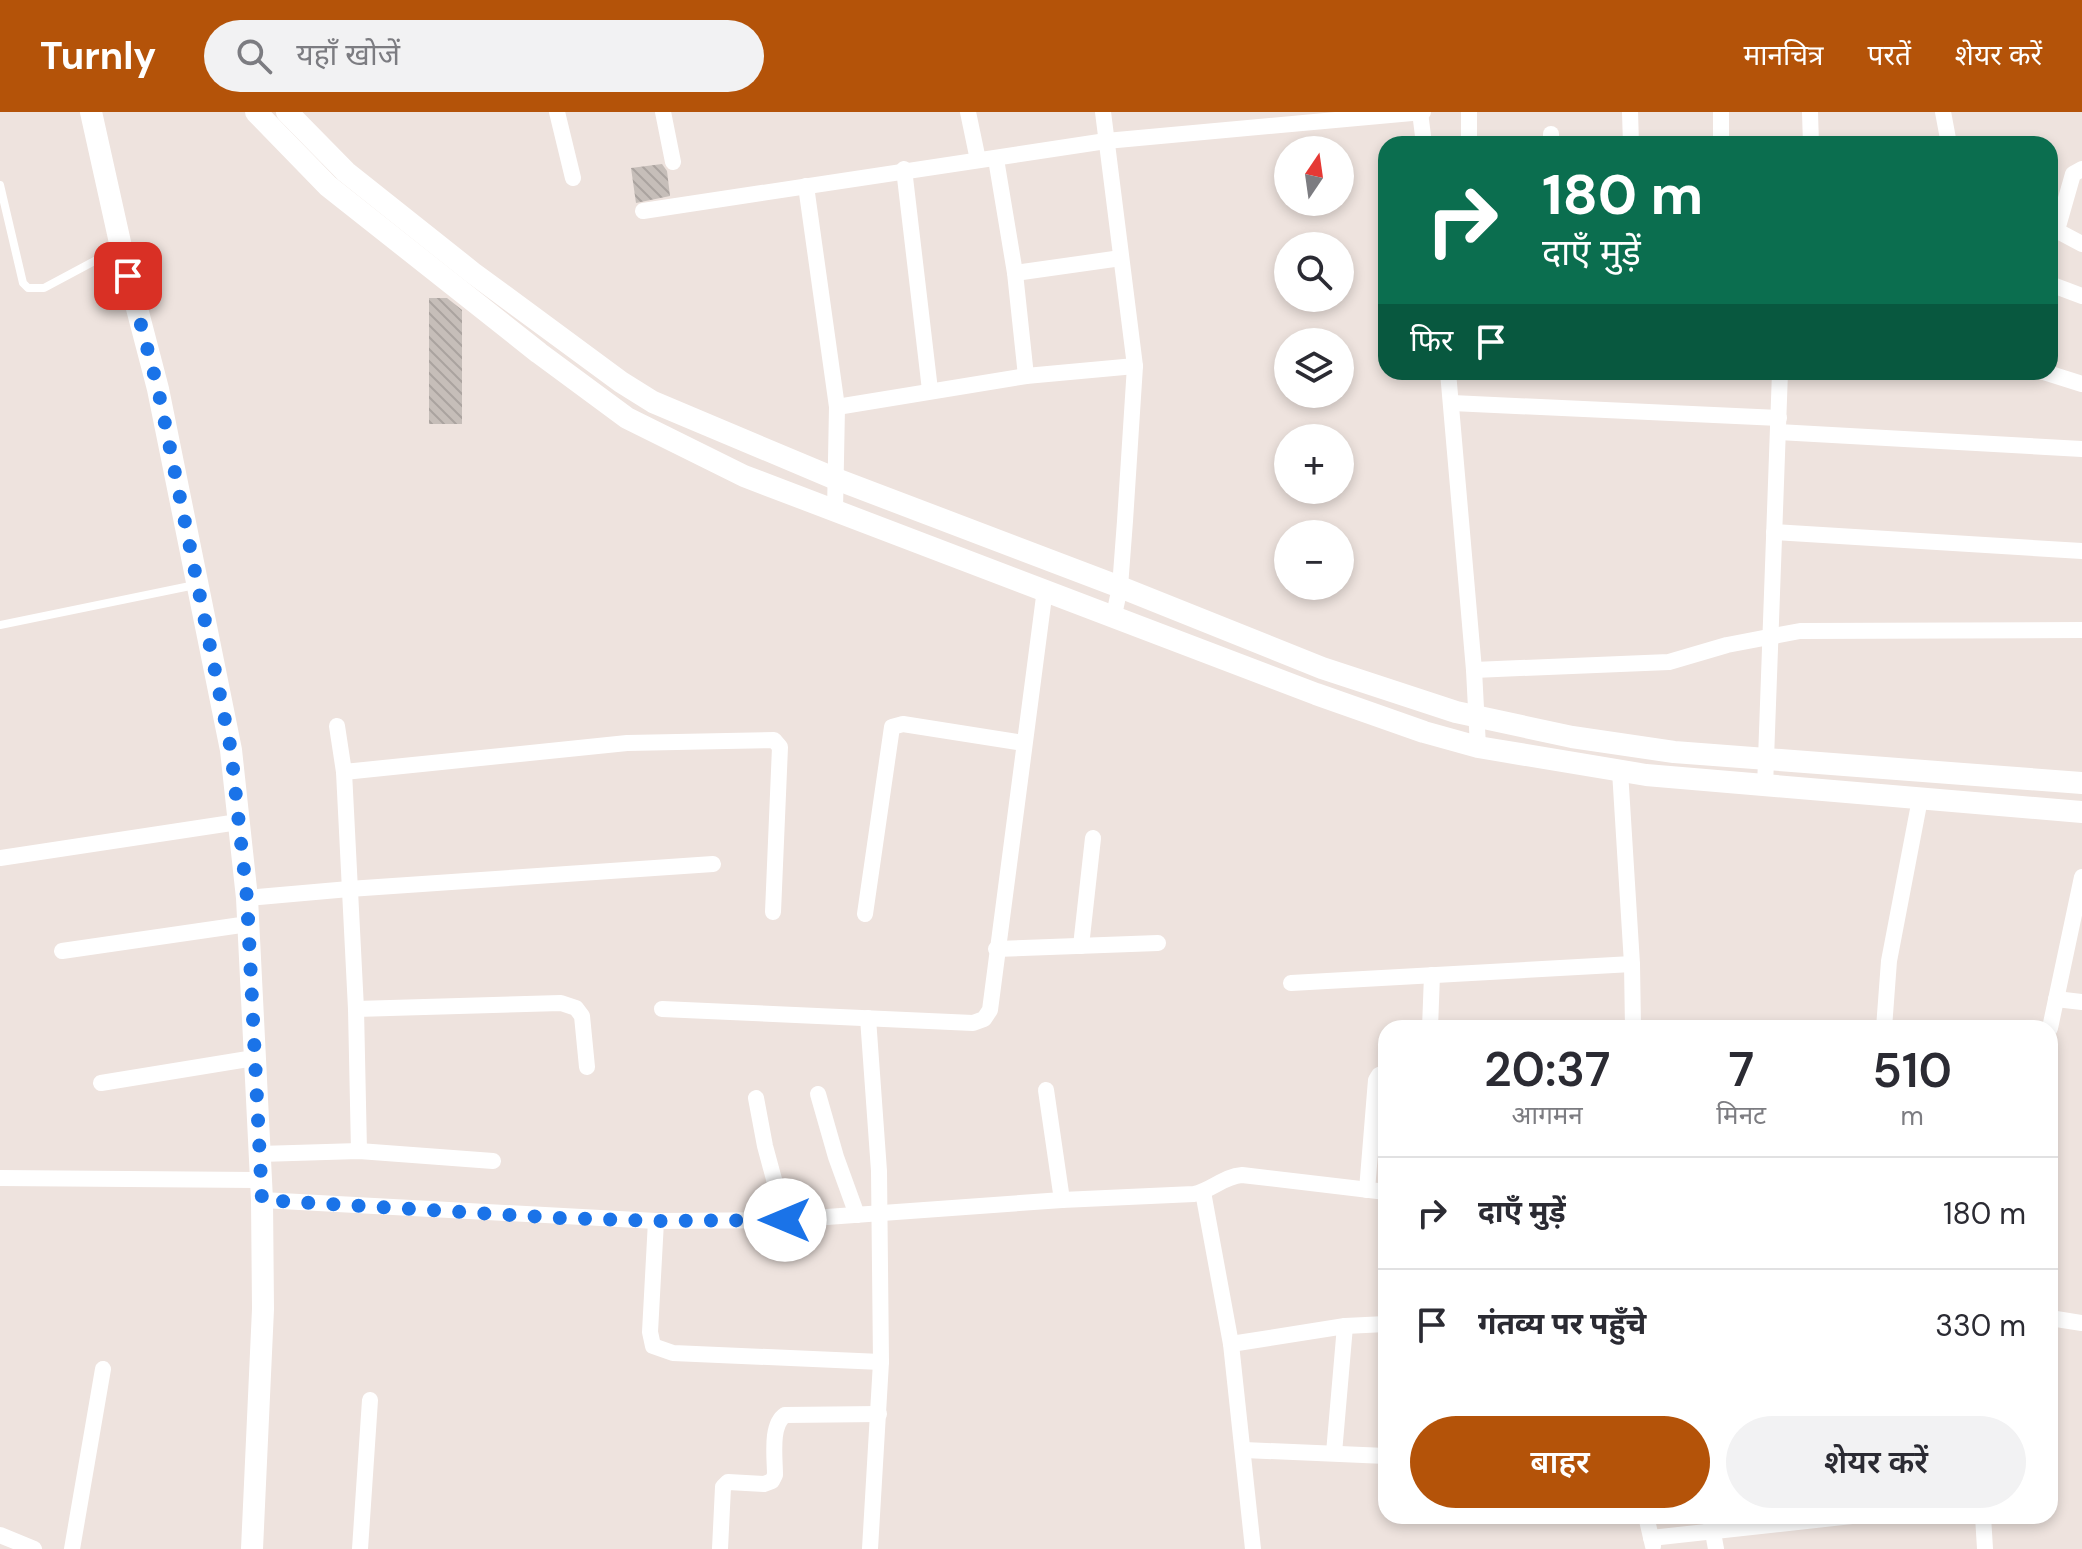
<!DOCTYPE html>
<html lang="hi">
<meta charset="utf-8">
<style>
:root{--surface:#fff;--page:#f2f2f3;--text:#2b2b33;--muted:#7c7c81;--line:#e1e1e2;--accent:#b45309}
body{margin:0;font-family:"DM Sans","Noto Sans Devanagari",sans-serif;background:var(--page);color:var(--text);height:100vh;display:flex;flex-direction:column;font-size:30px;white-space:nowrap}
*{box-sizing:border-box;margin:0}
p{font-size:26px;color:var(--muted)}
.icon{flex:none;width:44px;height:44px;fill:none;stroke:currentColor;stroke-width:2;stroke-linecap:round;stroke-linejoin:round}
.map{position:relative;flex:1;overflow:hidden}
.details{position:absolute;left:1378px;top:908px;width:680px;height:504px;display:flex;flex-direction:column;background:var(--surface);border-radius:24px;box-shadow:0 4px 12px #0003}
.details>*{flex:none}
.banner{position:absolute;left:1378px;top:24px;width:680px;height:244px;border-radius:24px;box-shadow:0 4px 12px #0003;background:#0b6e4f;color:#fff;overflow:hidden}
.needle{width:52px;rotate:13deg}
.fabs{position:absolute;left:1274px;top:24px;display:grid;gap:16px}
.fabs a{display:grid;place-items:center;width:80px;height:80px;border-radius:50%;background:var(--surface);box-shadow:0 4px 12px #0003;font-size:40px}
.pin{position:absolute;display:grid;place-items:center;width:68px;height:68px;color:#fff;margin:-34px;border-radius:16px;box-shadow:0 4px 12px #0006}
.me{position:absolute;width:88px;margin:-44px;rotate:270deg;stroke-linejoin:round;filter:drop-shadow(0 0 6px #0008)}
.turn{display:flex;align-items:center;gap:28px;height:168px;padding:0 32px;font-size:36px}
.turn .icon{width:104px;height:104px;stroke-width:2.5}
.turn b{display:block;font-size:56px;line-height:68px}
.then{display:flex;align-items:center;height:76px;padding:0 32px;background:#0003;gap:16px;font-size:30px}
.eta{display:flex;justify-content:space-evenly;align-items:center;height:136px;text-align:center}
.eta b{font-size:48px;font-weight:600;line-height:56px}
.button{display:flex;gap:16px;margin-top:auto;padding:16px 32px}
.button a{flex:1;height:92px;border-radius:48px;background:var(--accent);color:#fff;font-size:32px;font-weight:600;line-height:92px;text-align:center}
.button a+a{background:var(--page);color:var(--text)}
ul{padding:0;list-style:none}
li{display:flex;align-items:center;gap:24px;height:112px;padding:0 32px;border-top:2px solid var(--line)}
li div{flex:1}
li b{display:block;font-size:30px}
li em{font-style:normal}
header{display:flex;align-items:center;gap:48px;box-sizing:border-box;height:112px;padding:0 40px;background:var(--accent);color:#fff}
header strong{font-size:38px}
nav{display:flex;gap:44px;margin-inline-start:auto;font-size:28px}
.search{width:560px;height:72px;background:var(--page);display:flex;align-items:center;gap:20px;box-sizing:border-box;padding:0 28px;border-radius:44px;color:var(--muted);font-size:30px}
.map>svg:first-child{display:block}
.building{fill:url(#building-back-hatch)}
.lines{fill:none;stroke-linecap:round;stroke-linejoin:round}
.lane{stroke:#fff;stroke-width:8}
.street{stroke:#fff;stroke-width:16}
.secondary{stroke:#fff;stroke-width:22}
.route{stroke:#1a73e8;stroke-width:14;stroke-dasharray:0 25.2}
</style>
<header>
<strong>Turnly</strong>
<div class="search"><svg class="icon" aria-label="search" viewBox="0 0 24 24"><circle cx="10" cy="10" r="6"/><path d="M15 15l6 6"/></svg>यहाँ खोजें</div>
<nav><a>मानचित्र</a><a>परतें</a><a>शेयर करें</a></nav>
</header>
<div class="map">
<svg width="2082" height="1437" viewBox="0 0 2082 1437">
<defs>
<pattern id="building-back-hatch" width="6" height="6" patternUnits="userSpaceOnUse" patternTransform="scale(2)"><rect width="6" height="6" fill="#c6beb9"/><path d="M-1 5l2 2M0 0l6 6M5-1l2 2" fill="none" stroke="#aaa39f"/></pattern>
</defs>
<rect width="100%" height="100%" fill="#eee3de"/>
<!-- building -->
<g class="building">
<path d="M662 52 667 59 670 84 636 91 631 56Z"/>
<path d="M429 186H447L462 198V312H429Z"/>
</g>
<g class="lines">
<!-- lane -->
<g class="lane">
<path d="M0 73 23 171 28 176H44L117 137"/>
<path d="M0 513 195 473"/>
</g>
<!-- street -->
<g class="street">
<path d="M557 0 573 66"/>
<path d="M663 0 673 50"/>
<path d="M968 0 978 48"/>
<path d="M1103 0 1135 254 1125 409 1120 475 1114 503"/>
<path d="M1420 0 1424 32"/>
<path d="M1469 0V32"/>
<path d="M1630 0 1631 32"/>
<path d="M1721 0V32"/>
<path d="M1810 0 1811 32"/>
<path d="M1943 0 1949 32"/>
<path d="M1551 32V22"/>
<path d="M996 47 1015 161 1026 264"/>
<path d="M904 57 930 278"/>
<path d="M806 74 837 295 835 399"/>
<path d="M643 99 1106 29 1423 0"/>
<path d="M2050 115 2082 132"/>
<path d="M2057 118 2073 62 2082 57"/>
<path d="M1015 161 1121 146"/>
<path d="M2050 172 2082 184"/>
<path d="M1448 260 1474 558 1478 635"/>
<path d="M2044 260 2082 272"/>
<path d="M1452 291 1779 306"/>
<path d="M837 295 1026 264 1135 254"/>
<path d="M1778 320 2082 337"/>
<path d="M1774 420 2082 439"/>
<path d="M1474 558 1669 550 1727 533 1800 519 2082 518"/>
<path d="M337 614 344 660 356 897 359 1039"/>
<path d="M1620 659 1632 852 1633 916"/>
<path d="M344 660 627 631 774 628 780 635 773 800"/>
<path d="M1765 675 1780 260"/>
<path d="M0 746 238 710"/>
<path d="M247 786 349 777 713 752"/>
<path d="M865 802 892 615 903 612 1024 631"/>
<path d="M1081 834 1093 726"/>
<path d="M996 837 1158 831"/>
<path d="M62 839 248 812"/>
<path d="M1291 871 1632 852"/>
<path d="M2056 887 2082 890"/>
<path d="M356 897 561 891 576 896 582 904 587 955"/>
<path d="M662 897 973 911 984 907 990 898 1045 477"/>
<path d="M868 906 879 1059 881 1250 870 1437"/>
<path d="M1430 916 1432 863"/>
<path d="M1884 916 1889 849 1920 687"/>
<path d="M2050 916 2082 765"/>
<path d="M101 971 254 946"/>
<path d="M1046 978 1062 1088"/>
<path d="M818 982 836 1045 857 1103"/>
<path d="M756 986 765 1034 785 1108"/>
<path d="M260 1042 359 1039 493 1049"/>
<path d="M0 1066 261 1068"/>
<path d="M1367 1078 1376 968 1379 963 1386 960"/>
<path d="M1203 1080 1231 1232 1253 1437"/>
<path d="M262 1088 656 1109 785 1108 1062 1088 1194 1082C1212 1078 1224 1064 1242 1063L1386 1080"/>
<path d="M656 1109 650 1220 653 1234 673 1241 881 1250"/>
<path d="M2050 1206 2082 1211"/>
<path d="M1231 1232 1345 1214 1386 1212"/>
<path d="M1244 1338 1386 1344"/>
<path d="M1334 1341 1345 1214"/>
<path d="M1646 1404 1653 1434"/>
<path d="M1710 1404 1716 1437"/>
<path d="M1983 1404 1985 1437"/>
<path d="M0 1423 34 1437"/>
<path d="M1651 1426 1852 1404"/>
<path d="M72 1437 103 1257"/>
<path d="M360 1437 370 1288"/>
<path d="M720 1437 723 1375 728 1370 764 1372 772 1369 775 1363C775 1346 770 1313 785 1303L879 1302"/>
</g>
<!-- secondary -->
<g class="secondary">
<path d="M91 0 121 135 158 277 231 638 247 786 262 1088 263 1197 252 1437"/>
<path d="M256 0 328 74 539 241 627 306 744 364 1316 582 1424 620 1478 635 1646 663 2082 700"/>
<path d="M287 0 346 60 473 161 621 270 653 290 836 367 1120 475 1322 556 1456 600 1572 625 1674 640 2082 671"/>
</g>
</g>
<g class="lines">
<!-- route -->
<path class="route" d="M128 164 158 277 231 638 247 786 262 1088 561 1106 656 1109 785 1108"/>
</g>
</svg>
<div class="fabs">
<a><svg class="needle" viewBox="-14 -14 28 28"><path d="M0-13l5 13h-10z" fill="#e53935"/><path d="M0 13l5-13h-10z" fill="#7c7c81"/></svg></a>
<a><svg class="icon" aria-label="search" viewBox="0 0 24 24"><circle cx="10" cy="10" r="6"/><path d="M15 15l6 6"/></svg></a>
<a><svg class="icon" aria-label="layers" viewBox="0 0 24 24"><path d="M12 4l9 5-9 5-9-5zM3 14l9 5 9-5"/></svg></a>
<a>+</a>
<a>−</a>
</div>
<div class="pin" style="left:128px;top:164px;background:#d93025"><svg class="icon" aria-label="arrive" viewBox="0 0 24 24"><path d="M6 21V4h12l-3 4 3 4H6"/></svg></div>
<svg class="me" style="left:785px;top:1108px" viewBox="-20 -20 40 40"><circle r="19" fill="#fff"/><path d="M0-13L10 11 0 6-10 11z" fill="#1a73e8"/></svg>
<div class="banner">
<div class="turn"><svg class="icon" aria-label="right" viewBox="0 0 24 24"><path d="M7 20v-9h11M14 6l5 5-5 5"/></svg><div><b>180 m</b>दाएँ मुड़ें</div></div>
<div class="then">फिर<svg class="icon" aria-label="arrive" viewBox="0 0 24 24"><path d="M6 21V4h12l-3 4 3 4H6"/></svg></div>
</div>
<section class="details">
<div class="eta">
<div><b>20:37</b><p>आगमन</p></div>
<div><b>7</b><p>मिनट</p></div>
<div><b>510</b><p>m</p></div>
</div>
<ul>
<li><svg class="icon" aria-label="right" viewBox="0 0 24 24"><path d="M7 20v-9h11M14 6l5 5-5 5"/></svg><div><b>दाएँ मुड़ें</b></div><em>180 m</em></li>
<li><svg class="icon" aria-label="arrive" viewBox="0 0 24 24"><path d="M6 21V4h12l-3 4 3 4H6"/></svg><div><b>गंतव्य पर पहुँचे</b></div><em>330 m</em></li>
</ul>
<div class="button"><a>बाहर</a><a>शेयर करें</a></div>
</section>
</div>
